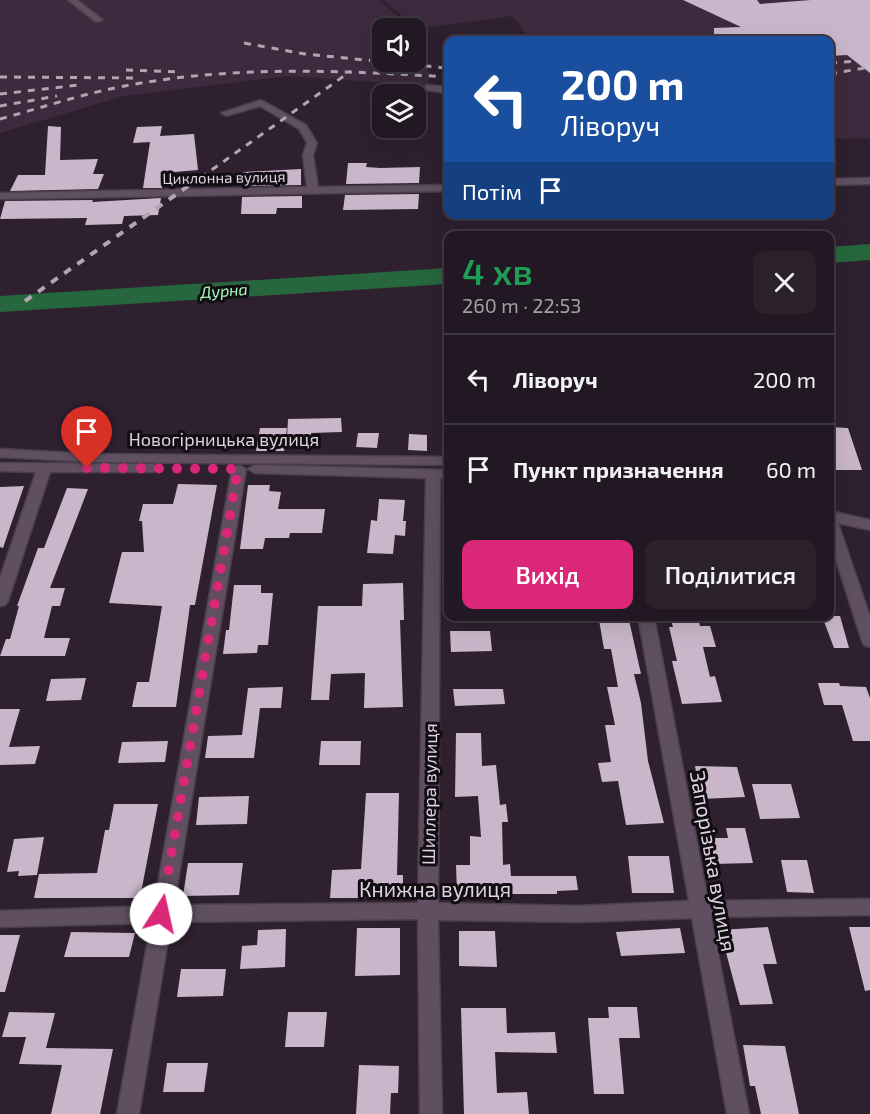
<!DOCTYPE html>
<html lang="uk">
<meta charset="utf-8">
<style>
:root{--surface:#221823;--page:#2a212b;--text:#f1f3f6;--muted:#a2a0a6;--line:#3f3741;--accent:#db2777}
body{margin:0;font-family:"Exo 2",sans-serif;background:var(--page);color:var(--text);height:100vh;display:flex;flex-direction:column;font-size:22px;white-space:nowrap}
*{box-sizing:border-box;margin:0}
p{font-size:20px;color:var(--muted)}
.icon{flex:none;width:33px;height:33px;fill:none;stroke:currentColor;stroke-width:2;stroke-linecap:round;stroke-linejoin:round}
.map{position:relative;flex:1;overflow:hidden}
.drawer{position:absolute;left:444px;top:231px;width:390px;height:390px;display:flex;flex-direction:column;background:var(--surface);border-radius:12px;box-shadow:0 6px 24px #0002,0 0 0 2px var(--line)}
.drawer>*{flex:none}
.hud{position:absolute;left:444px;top:36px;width:390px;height:183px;border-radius:12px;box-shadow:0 6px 24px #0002,0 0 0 2px var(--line);background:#1a4fa0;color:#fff;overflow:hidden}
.tools{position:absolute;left:372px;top:18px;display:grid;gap:12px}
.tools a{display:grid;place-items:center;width:54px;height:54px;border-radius:12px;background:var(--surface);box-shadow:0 6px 24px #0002,0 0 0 2px var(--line);font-size:30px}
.pin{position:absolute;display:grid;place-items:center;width:51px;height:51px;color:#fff;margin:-62px -26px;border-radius:50% 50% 50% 0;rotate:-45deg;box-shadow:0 0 6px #0007}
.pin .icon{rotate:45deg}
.me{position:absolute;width:66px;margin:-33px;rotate:10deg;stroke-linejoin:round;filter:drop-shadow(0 0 4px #0008)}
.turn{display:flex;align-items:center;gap:21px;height:126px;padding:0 18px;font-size:27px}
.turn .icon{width:78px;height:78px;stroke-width:2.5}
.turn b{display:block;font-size:42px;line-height:51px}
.then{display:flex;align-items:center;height:57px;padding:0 18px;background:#0003;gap:12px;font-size:22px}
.round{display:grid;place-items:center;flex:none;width:63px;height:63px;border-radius:12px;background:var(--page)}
.head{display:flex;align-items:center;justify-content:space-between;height:102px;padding:0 18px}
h1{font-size:36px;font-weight:600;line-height:45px;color:#1e9e55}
.button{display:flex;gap:12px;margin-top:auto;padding:12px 18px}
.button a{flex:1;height:69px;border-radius:12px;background:var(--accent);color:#fff;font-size:24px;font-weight:600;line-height:69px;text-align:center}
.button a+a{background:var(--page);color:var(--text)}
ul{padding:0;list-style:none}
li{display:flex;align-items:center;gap:18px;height:90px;padding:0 18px;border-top:2px solid var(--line)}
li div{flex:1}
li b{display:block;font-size:22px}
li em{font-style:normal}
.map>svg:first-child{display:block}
.built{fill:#3d2a3e}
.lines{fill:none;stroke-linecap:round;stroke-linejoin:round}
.river{fill:#27673d;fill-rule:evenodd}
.building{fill:#c9b6ca}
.minor-casing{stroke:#4a3e4b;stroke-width:3}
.minor{fill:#5f4f60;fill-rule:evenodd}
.rail-far1{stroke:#b0a5b0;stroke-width:3;stroke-dasharray:7 7;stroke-linecap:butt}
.rail{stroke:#b0a5b0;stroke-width:4;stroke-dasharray:8 8;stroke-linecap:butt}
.route{stroke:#db2777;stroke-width:10;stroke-dasharray:0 18}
.labels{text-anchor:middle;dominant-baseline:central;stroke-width:6;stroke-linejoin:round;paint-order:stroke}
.far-street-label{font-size:15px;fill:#ded4de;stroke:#120c13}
.far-water-label{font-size:16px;font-style:italic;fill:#a3fcbb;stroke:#120c13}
.street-label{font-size:18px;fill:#ded4de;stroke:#120c13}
.near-street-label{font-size:21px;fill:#ded4de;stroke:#120c13}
</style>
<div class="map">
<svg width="870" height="1114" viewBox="0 0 870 1114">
<rect width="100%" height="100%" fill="#2e202f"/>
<!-- built -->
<g class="built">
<path d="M0 0H379L412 28H382V62H416V31L429 73 428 86 288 76 124 96 0 133Z"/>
<path d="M383 0H870V138L844 139 830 136V40H531L512 16 417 29Z"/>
</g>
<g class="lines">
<!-- river -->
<g class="river">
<path d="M870 244V260L830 263V247Z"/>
<path d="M448 268V284L0 312V296Z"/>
</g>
</g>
<!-- building -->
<g class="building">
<path d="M683 0H757L760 4 811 0H870V73L847 55 830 56V40H714V28L741 27Z"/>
<path d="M48 126 61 127 60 160 98 159 93 174H104L98 189 10 191 18 175H45Z"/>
<path d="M162 126 160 136 194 134 198 170 163 173 162 188H143L150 142 133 143 137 127Z"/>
<path d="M348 163H367L366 167 380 168 420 167 419 183 346 184Z"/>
<path d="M301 169V185L243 186V172Z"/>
<path d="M419 194 418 209 343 210 345 195Z"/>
<path d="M302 196V208H277L276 214H241L242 197Z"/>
<path d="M161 198 158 215 124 216 122 224 85 225 87 218 0 219 5 201 93 200 92 202Z"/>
<path d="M341 418 342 432 311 433V436L287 437 288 419Z"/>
<path d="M830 427 848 428 862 470H830Z"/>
<path d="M260 428H287L284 451H256Z"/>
<path d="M358 433H379L377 448 356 447Z"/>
<path d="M409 434 427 435V451L408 450Z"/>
<path d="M178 484 217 485 195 605H190L176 707H132L137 682H149L162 606 109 603 122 552H144L142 521H139L143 504H173Z"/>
<path d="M248 485H270L269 491 281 492 278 509H325L322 533H290L289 538H265L263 549H240Z"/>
<path d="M24 486 3 548 0 547V487Z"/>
<path d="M67 488 88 489 50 588H65L60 606H52L44 638H70L65 656H0L6 639H10L19 606H17L38 548H44Z"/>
<path d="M379 499 405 500 403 521H406L405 536 395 535 393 554 367 553 371 520 377 521Z"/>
<path d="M403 583 404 620H400L403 707 364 708 365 673 331 674 329 700H311L318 606H362L363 584Z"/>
<path d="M234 585H261V593H273L268 645H258L257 653 223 654 226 630H229Z"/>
<path d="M670 616H697L700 626H710L716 647H703L710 677 715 676 722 702 682 704 672 661H677L669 627H673Z"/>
<path d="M822 616H840L849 648H834Z"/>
<path d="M599 620H629L641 674H634L641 703 648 761 664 823 626 825 618 781 602 782 598 763 611 762 605 725H615L607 687H618L611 649H604Z"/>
<path d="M450 631H490L492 651 451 652Z"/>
<path d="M86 678 81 700 46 701 51 679Z"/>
<path d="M818 683H839L840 686 866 687 870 698V741H853L842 705H824Z"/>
<path d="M283 687 281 708H260L254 758H205L208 736 242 735 248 688Z"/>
<path d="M453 689H503L505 704 455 706Z"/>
<path d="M0 709H20L9 747 40 746 35 764 0 765Z"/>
<path d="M456 733H481L482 766 496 765 500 805 506 804 508 822H502L503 865 510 864 511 876H576L578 890 557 891V894H457L456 865H470V836L481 837 478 796 455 797Z"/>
<path d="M168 741 165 762 118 763 122 742Z"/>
<path d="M321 741H361L360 765H319Z"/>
<path d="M695 766 737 767 745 797 701 799Z"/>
<path d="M752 784H791L800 818 760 819Z"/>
<path d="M366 793H399L397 875H403V898H330L332 870 361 869Z"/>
<path d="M249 796 247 824 196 825 199 797Z"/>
<path d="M114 804H158L140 898H34L39 874 97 873 105 830H109Z"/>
<path d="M726 828H745L753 863 712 864 706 838H728Z"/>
<path d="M44 837 37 875 18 876 19 871 7 872 14 839Z"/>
<path d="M628 856H669L674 893H632Z"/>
<path d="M781 860H807L814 893 787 892Z"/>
<path d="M188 863H243L239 895 183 896Z"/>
<path d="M768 927 777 964H763L773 1004 740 1005 720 930Z"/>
<path d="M849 927H870V990L865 991Z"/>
<path d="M357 928H400V975L355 976Z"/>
<path d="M680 928 685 953 621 956 616 932Z"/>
<path d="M286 929 285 967 240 969 242 946 257 945 258 930Z"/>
<path d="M459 931H495L497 967 459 966Z"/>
<path d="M71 932 135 933 129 957H64Z"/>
<path d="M0 935H20L5 992H0Z"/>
<path d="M181 969H226L223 996 177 997Z"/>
<path d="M608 1007H637L640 1038H619L624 1094H594L588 1018H609Z"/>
<path d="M461 1008H506L507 1033 555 1032 557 1053 495 1052 497 1093 527 1092 529 1114H464Z"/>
<path d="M9 1012 55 1013 46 1048 113 1049 100 1114H51L62 1065 19 1064 26 1037H2Z"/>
<path d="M288 1012H327L324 1047H285Z"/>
<path d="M743 1045 785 1046 799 1114H761L755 1086H750Z"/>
<path d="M167 1063H208L204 1092H163Z"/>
<path d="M359 1065 399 1066 398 1093H391L390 1114H356Z"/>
</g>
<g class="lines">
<!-- minor casing -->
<g class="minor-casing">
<g id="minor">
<path d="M68 0H77L103 20 96 22Z"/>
<path d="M428 85 448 87V93L425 90V86Z"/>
<path d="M261 100 306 125 317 143 313 155 318 187 448 185V191L0 199V193L307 187 303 155 307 143 299 129 260 106 226 116 221 113Z"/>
<path d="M870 178V184L830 185V179Z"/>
<path d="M0 449 93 454 448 457V465L93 462 0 457Z"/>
<path d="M0 463 153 464 160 468 153 472H50L8 601 5 605 0 606V578L36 472 0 471Z"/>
<path d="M239 465 246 469 174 905 418 903 426 478 255 473 248 469 255 465 448 470V478H440L438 903 578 906 689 901 638 616H654L708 901 870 899V915L711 917 749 1114H727L692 918 578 922 438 920 442 1114H420L418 919 171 922 139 1114H117L151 923 0 927V911L154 906 232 469Z"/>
<path d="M830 511 870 520V530L838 523 870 617V647L864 645 862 641 830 541Z"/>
</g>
</g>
<!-- minor -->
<use href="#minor" class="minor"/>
<!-- rail-far1 -->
<g class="rail-far1">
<path d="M244 43 305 54 446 68"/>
<path d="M830 63 858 61"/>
<path d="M126 70 180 72"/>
<path d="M830 74 870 67"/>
<path d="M0 77 136 78"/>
<path d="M0 94 79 85"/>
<path d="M0 106 57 96"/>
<path d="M0 119C37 109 73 97 110 89 221 65 336 70 448 77"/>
<path d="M189 186 351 71"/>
</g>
<!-- rail -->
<path class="rail" d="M25 301 191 184"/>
</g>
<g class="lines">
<!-- route -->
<path class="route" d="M87 468 238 469 161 914"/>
</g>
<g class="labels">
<!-- far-street labels -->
<g class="far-street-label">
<text transform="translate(224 177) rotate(-1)">Циклонна вулиця</text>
</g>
<!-- far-water labels -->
<g class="far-water-label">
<text transform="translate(224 290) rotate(-4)">Дурна</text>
</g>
<!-- street labels -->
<g class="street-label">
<text x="224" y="439">Новогірницька вулиця</text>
<text transform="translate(429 794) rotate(-89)">Шиллера вулиця</text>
</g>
<!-- near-street labels -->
<g class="near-street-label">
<text transform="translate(714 861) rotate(80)">Запорізька вулиця</text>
<text x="435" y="888">Книжна вулиця</text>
</g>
</g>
</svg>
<div class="tools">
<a><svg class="icon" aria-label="sound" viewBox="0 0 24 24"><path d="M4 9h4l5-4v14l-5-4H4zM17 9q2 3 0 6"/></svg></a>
<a><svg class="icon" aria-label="layers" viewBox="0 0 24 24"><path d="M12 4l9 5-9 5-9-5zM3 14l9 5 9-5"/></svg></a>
</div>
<div class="pin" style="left:87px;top:468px;background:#d93025"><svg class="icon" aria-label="arrive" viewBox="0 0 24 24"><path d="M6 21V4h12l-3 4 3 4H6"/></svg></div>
<svg class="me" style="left:161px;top:914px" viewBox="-20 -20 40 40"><circle r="19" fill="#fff"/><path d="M0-13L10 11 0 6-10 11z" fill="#db2777"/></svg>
<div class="hud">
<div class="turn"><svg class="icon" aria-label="left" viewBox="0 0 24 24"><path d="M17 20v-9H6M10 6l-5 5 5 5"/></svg><div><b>200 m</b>Ліворуч</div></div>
<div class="then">Потім<svg class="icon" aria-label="arrive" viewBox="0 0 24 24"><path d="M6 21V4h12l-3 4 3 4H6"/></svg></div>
</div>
<section class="drawer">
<div class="head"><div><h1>4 хв</h1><p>260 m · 22:53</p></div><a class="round"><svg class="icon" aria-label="close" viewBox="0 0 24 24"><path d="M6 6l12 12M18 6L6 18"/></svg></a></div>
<ul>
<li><svg class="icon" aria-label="left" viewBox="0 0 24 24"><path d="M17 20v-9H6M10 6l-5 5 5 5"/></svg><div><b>Ліворуч</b></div><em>200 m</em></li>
<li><svg class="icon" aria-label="arrive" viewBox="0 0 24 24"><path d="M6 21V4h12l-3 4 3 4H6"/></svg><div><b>Пункт призначення</b></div><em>60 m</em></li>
</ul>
<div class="button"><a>Вихід</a><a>Поділитися</a></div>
</section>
</div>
